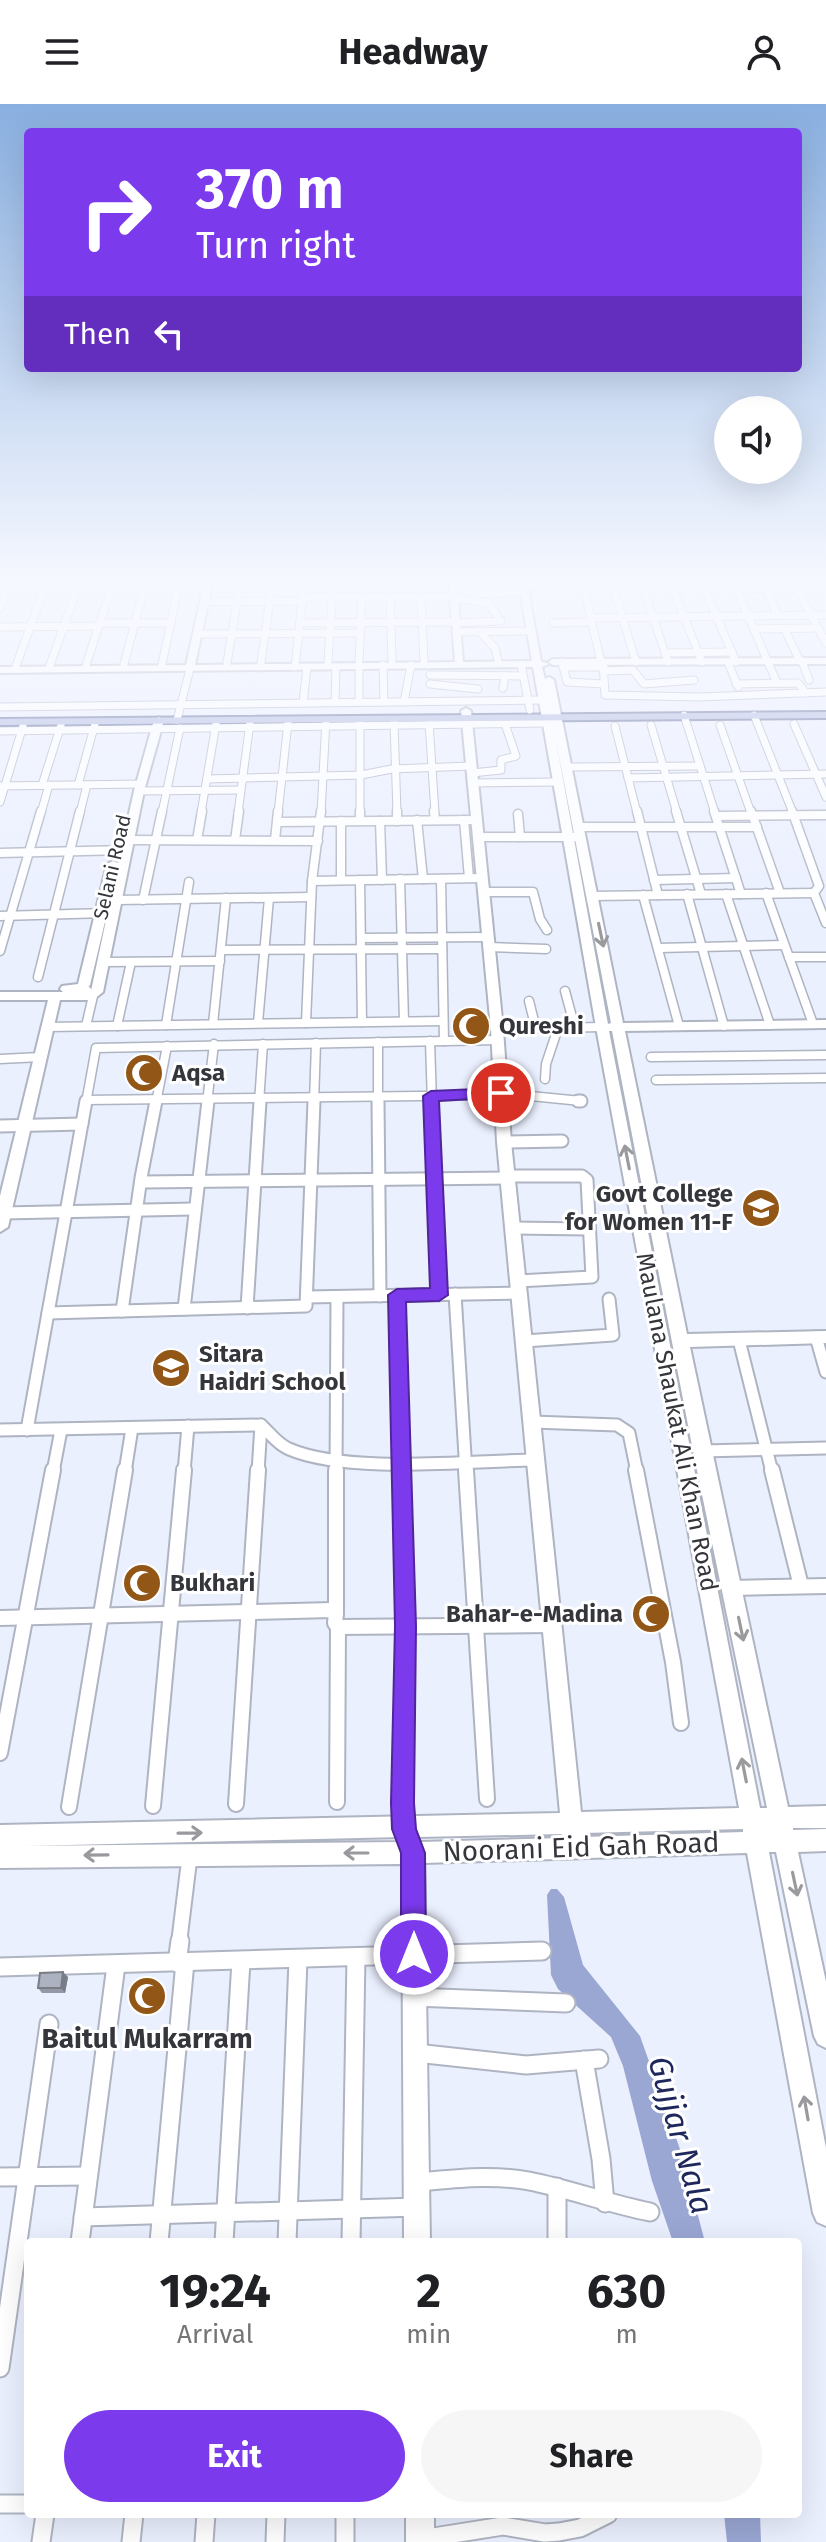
<!DOCTYPE html>
<style>
:root{--surface:#fff;--page:#f6f6f6;--text:#202124;--muted:#757577;--accent:#7c3aed}
body{margin:0;font-family:"Fira Sans",sans-serif;background:var(--page);color:var(--text);height:100vh;display:flex;flex-direction:column;font-size:30px;white-space:nowrap}
*{box-sizing:border-box;margin:0}
p{font-size:26px;color:var(--muted)}
.icon{flex:none;width:44px;height:44px;fill:none;stroke:currentColor;stroke-width:2;stroke-linecap:round;stroke-linejoin:round}
.map{position:relative;flex:1;overflow:hidden}
.details{position:absolute;left:24px;top:2134px;width:778px;height:280px;display:flex;flex-direction:column;background:var(--surface);border-radius:8px;box-shadow:0 8px 32px #0002}
.details>*{flex:none}
.top-card{position:absolute;left:24px;top:24px;width:778px;height:244px;border-radius:8px;box-shadow:0 8px 32px #0002;background:#7c3aed;color:#fff;overflow:hidden}
.tools{position:absolute;left:714px;top:292px;display:grid;gap:16px}
.tools a{display:grid;place-items:center;width:88px;height:88px;border-radius:50%;background:var(--surface);box-shadow:0 8px 32px #0002;font-size:40px}
.pin{position:absolute;display:grid;place-items:center;width:68px;height:68px;color:#fff;margin:-34px;border:4px solid #fff;border-radius:50%;box-shadow:0 2px 8px #0007}
.me{position:absolute;width:88px;margin:-44px;rotate:0deg;stroke-linejoin:round;filter:drop-shadow(0 0 6px #0008)}
.turn{display:flex;align-items:center;gap:28px;height:168px;padding:0 40px;font-size:36px}
.turn .icon{width:104px;height:104px;stroke-width:2.5}
.turn b{display:block;font-size:56px;line-height:68px}
.then{display:flex;align-items:center;height:76px;padding:0 40px;background:#0003;gap:16px;font-size:30px}
.eta{display:flex;justify-content:space-evenly;align-items:center;height:136px;text-align:center}
.eta b{font-size:48px;font-weight:700;line-height:56px}
.button{display:flex;gap:16px;margin-top:auto;padding:16px 40px}
.button a{flex:1;height:92px;border-radius:48px;background:var(--accent);color:#fff;font-size:32px;font-weight:700;line-height:92px;text-align:center}
.button a+a{background:var(--page);color:var(--text)}
header{display:flex;justify-content:space-between;align-items:center;height:104px;padding:0 40px;background:var(--surface);font-size:36px;font-weight:700}
.map>svg:first-child{display:block}
.water{fill:#9aa7d3}
.lines{fill:none;stroke-linecap:round;stroke-linejoin:round}
.street-far4-casing{stroke:#afb4c2;stroke-width:9}
.street-far3-casing{stroke:#afb4c2;stroke-width:11}
.street-far2-casing{stroke:#afb4c2;stroke-width:15}
.street-far1-casing{stroke:#afb4c2;stroke-width:18}
.street-casing{stroke:#afb4c2;stroke-width:21}
.secondary-casing{stroke:#afb4c2;stroke-width:4}
.primary-casing{stroke:#5e6a99;stroke-width:4}
.street-far4{stroke:#fff;stroke-width:7}
.street-far3{stroke:#fff;stroke-width:8}
.street-far2{stroke:#fff;stroke-width:11}
.street-far1{stroke:#fff;stroke-width:14}
.street{stroke:#fff;stroke-width:17}
.secondary{fill:#fff;fill-rule:evenodd}
.primary{fill:#acb6e0;fill-rule:evenodd}
.wall{fill:#9599a5}
.shaded-wall{fill:#797d86}
.building{fill:#adb2c0;stroke:#797d86;stroke-width:2}
.oneway{stroke:#9a9a9e}
.route{fill:#7c3aed;stroke:#51269a;stroke-width:2}
.labels{text-anchor:middle;dominant-baseline:central;stroke-width:6;stroke-linejoin:round;paint-order:stroke}
.far-street-label{font-size:20px;fill:#35363c;stroke:#fff}
.poi-label{font-size:24px;font-weight:bold;fill:#35363c;stroke:#fff;text-anchor:start}
.street-label{font-size:24px;fill:#35363c;stroke:#fff}
.near-street-label{font-size:28px;fill:#35363c;stroke:#fff}
.near-poi-label{font-size:28px;font-weight:bold;fill:#35363c;stroke:#fff}
.near-water-label{font-size:32px;font-style:italic;fill:#1d275c;stroke:#fff}
</style>
<header><svg class="icon" aria-label="menu" viewBox="0 0 24 24"><path d="M4 6h16M4 12h16M4 18h16"/></svg>Headway<svg class="icon" aria-label="person" viewBox="0 0 24 24"><circle cx="12" cy="8" r="4"/><path d="M4 21q1-7 8-7t8 7"/></svg></header>
<div class="map">
<svg width="826" height="2438" viewBox="0 0 826 2438">
<rect width="100%" height="100%" fill="#ebf0ff"/>
<!-- water -->
<g class="water">
<path d="M551 1785H557L564 1793 583 1861 640 1932 681 2048 705 2138H673L652 2077 623 1962 611 1933 558 1885 551 1871 547 1791Z"/>
<path d="M724 2410H760L761 2438H727Z"/>
</g>
<g class="lines">
<!-- street-far4 casing -->
<g class="street-far4-casing">
<g id="street-far4">
<path d="M583 480 601 558"/>
<path d="M612 480 636 558"/>
<path d="M642 480 668 558"/>
<path d="M671 480 702 558"/>
<path d="M703 481 736 558"/>
<path d="M531 482 685 480"/>
<path d="M704 484 826 485"/>
<path d="M736 484 777 579"/>
<path d="M765 484 778 511"/>
<path d="M797 484 826 539"/>
<path d="M476 490 524 488"/>
<path d="M303 493H454"/>
<path d="M390 493 392 557"/>
<path d="M421 493 424 557"/>
<path d="M454 494 488 499 501 517 456 519"/>
<path d="M204 498 303 497"/>
<path d="M0 504 7 487 12 485H207"/>
<path d="M591 514 826 511"/>
<path d="M100 519H171"/>
<path d="M300 519 456 518"/>
<path d="M553 519 592 518"/>
<path d="M0 523 98 522"/>
<path d="M784 524 800 557"/>
<path d="M754 525 818 524"/>
<path d="M479 527 495 544 498 556"/>
<path d="M456 528 531 527"/>
<path d="M197 530 360 529"/>
<path d="M665 549 732 548"/>
<path d="M359 557 362 493"/>
<path d="M802 557 809 576"/>
<path d="M328 558 333 480"/>
<path d="M562 558 567 578 604 580"/>
<path d="M603 558 605 591 699 593 826 588"/>
<path d="M728 558 738 583"/>
<path d="M227 559 240 480"/>
<path d="M261 559 272 480"/>
<path d="M124 560 144 485"/>
<path d="M162 560 178 485"/>
<path d="M521 560 530 606"/>
<path d="M50 561 77 485"/>
<path d="M86 561 111 485"/>
<path d="M383 561 384 598"/>
<path d="M16 562 44 485"/>
<path d="M359 562V598"/>
<path d="M295 563 304 480"/>
<path d="M563 563H604"/>
<path d="M604 567 633 566 644 580 694 576"/>
<path d="M430 571 523 572"/>
<path d="M430 580 478 585"/>
<path d="M736 580 798 579 806 589"/>
<path d="M503 584 505 572"/>
<path d="M335 598 336 563"/>
<path d="M404 598 411 561"/>
<path d="M303 599 307 563"/>
<path d="M0 603 542 596"/>
<path d="M684 611 715 709"/>
<path d="M754 611 793 709"/>
<path d="M177 616 190 565"/>
<path d="M360 618V709"/>
<path d="M394 618 397 709"/>
<path d="M429 618 435 709"/>
<path d="M794 620 826 693"/>
<path d="M651 621 677 709"/>
<path d="M720 621 751 709"/>
<path d="M615 622 637 709"/>
<path d="M0 627 547 619"/>
<path d="M568 663 700 662"/>
<path d="M472 669 501 666V656L516 652 505 620"/>
<path d="M628 674 826 670"/>
<path d="M207 675 361 671 392 665 471 662"/>
<path d="M473 679 558 678"/>
<path d="M42 681 61 621"/>
<path d="M78 681 95 620"/>
<path d="M0 682 142 680"/>
<path d="M139 687 240 686"/>
<path d="M0 698 23 622"/>
<path d="M41 709 49 681"/>
<path d="M80 709 87 681"/>
<path d="M162 709 180 624"/>
<path d="M201 709 216 620"/>
<path d="M238 709 250 619"/>
<path d="M278 709 288 619"/>
<path d="M321 709 326 616"/>
</g>
</g>
<!-- street-far3 casing -->
<g class="street-far3-casing">
<g id="street-far3">
<path d="M360 707V717"/>
<path d="M397 707V717"/>
<path d="M434 707 435 716"/>
<path d="M637 707 658 791"/>
<path d="M676 707 701 790"/>
<path d="M714 707 741 790"/>
<path d="M751 707 780 789"/>
<path d="M792 707 819 782 814 789 826 819"/>
<path d="M518 710 520 733"/>
<path d="M717 712 826 711"/>
<path d="M417 716 423 775"/>
<path d="M464 716 469 774"/>
<path d="M341 717V776"/>
<path d="M380 717 382 776"/>
<path d="M278 718 476 716"/>
<path d="M578 723H757"/>
<path d="M478 733H579"/>
<path d="M128 736 318 737"/>
<path d="M197 736 202 707"/>
<path d="M235 736 239 707"/>
<path d="M275 736 278 707"/>
<path d="M0 749 126 746"/>
<path d="M400 775 404 917"/>
<path d="M441 775 444 937"/>
<path d="M360 776 362 918"/>
<path d="M654 776 736 774"/>
<path d="M312 777 482 774"/>
<path d="M483 788H533L540 815 547 826"/>
<path d="M766 789 813 920"/>
<path d="M687 790 724 922"/>
<path d="M726 790 770 921"/>
<path d="M643 791 679 922"/>
<path d="M592 792 814 789"/>
<path d="M117 796 311 793"/>
<path d="M143 796 162 707"/>
<path d="M0 812 107 809"/>
<path d="M361 834 488 833"/>
<path d="M489 843 546 845"/>
<path d="M658 844 784 841"/>
<path d="M221 846 442 845"/>
<path d="M0 847 41 707"/>
<path d="M789 853H826"/>
<path d="M104 858 220 857"/>
<path d="M38 873 80 707"/>
<path d="M83 883 93 892 86 922"/>
<path d="M565 887 575 924"/>
<path d="M529 897 536 925"/>
<path d="M258 919 269 794"/>
<path d="M306 919 312 777 321 707"/>
<path d="M213 920 226 794"/>
<path d="M166 921 189 778"/>
<path d="M117 922 131 858"/>
<path d="M48 923 443 917"/>
<path d="M497 925 602 923"/>
<path d="M430 937 432 999"/>
<path d="M378 938V999"/>
<path d="M651 953 826 951"/>
<path d="M0 955 41 953"/>
<path d="M545 975 546 960 558 924"/>
<path d="M656 976 826 974"/>
<path d="M501 989 581 997"/>
<path d="M86 996 501 991"/>
<path d="M86 999 96 944 498 936"/>
<path d="M156 999 167 942"/>
<path d="M207 999 214 940"/>
<path d="M259 999 263 940"/>
<path d="M314 999 316 939"/>
</g>
</g>
<!-- street-far2 casing -->
<g class="street-far2-casing">
<g id="street-far2">
<path d="M378 997 380 1192"/>
<path d="M432 997 439 1191"/>
<path d="M578 997H581"/>
<path d="M0 1022 82 1020"/>
<path d="M504 1038 562 1037"/>
<path d="M508 1072H582L587 1076 592 1173 518 1177"/>
<path d="M143 1078 508 1074"/>
<path d="M3 1109 193 1105"/>
<path d="M513 1124 589 1125"/>
<path d="M455 1190 466 1368"/>
<path d="M397 1191 402 1368"/>
<path d="M307 1193 519 1189"/>
<path d="M247 1204 260 997"/>
<path d="M184 1205 208 997"/>
<path d="M122 1207 141 1074 156 997"/>
<path d="M48 1209 306 1202 314 997"/>
<path d="M816 1233 826 1268"/>
<path d="M739 1236 772 1368"/>
<path d="M524 1237 613 1231 609 1195"/>
<path d="M532 1318 617 1321 629 1329 637 1368"/>
<path d="M0 1326 261 1321C270 1329 277 1340 289 1345 347 1370 469 1357 535 1356"/>
<path d="M27 1326 86 997"/>
<path d="M702 1347 826 1344"/>
<path d="M53 1368 61 1326"/>
<path d="M125 1368 132 1324"/>
<path d="M184 1368 188 1322"/>
<path d="M258 1368 261 1321"/>
<path d="M336 1368 337 1193"/>
</g>
</g>
<!-- street-far1 casing -->
<g class="street-far1-casing">
<g id="street-far1">
<path d="M402 1366 406 1522 404 1725"/>
<path d="M466 1366 487 1695"/>
<path d="M636 1366 673 1558 681 1619"/>
<path d="M772 1366 801 1482"/>
<path d="M732 1484 826 1482"/>
<path d="M336 1509V1366"/>
<path d="M0 1514 332 1506 336 1509 335 1519 338 1523 551 1521"/>
<path d="M0 1649 53 1366"/>
<path d="M337 1698 338 1523"/>
<path d="M236 1700 258 1366"/>
<path d="M153 1702 184 1366"/>
<path d="M69 1703 125 1366"/>
<path d="M179 1839 190 1749"/>
</g>
</g>
<!-- street casing -->
<g class="street-casing">
<g id="street">
<path d="M177 1859 180 1837"/>
<path d="M0 1863 542 1847"/>
<path d="M414 1893 566 1899"/>
<path d="M416 1949 526 1961 599 1955"/>
<path d="M584 1956 601 2055 605 2099"/>
<path d="M0 2073 88 2072"/>
<path d="M417 2078C454 2075 492 2070 529 2077 570 2085 609 2100 650 2108"/>
<path d="M557 2083V2138"/>
<path d="M83 2113 417 2103"/>
<path d="M80 2138 116 1861"/>
<path d="M159 2138 185 1858"/>
<path d="M224 2138 241 1857"/>
<path d="M287 2138 298 1856"/>
<path d="M351 2138 356 1853"/>
<path d="M0 2264 49 1920"/>
<path d="M0 2400H28"/>
<path d="M345 2410V2438"/>
<path d="M421 2435 503 2422 545 2429 559 2428 580 2424 608 2410"/>
<path d="M41 2438 45 2410"/>
<path d="M131 2438 134 2410"/>
<path d="M204 2438 206 2410"/>
<path d="M275 2438 276 2410"/>
</g>
</g>
<!-- secondary casing -->
<g class="secondary-casing">
<g id="secondary">
<path d="M204 480H212L195 561 455 558 449 480H457L463 558 532 557 519 480H527L541 557 549 560 542 563 545 575 549 573 554 576 623 919 826 916V924L625 927 687 1230 826 1227V1239L690 1243 788 1703 826 1702V1724H793V1726L826 1725V1747L798 1748 826 1878V1944L818 1940 814 1932 776 1748H769L826 2044V2122L817 2118 813 2109 747 1749 424 1759 430 2138H404L402 1760 0 1764V1721L560 1709 497 1038 491 925 461 607 466 604 471 607 503 925 511 1038 581 1708 739 1704 596 923 533 563 0 569V563L186 561ZM555 632 611 919 608 920ZM609 927H612L693 1347 767 1704H760ZM743 1725V1728L584 1733 583 1729ZM562 1730V1734L420 1738 418 1733ZM402 1733 400 1738 25 1742Z"/>
<path d="M826 554V560L553 561 548 558 553 555Z"/>
<path d="M159 613 164 616 144 687 103 888 93 896H60L8 1123 0 1128V1092L48 896H0V888H63L60 885 62 882 78 880 107 760 113 757 118 759 134 687 154 616ZM112 788 91 887 83 888 90 881Z"/>
<rect x="406" y="2410" width="28" height="28"/>
</g>
</g>
<!-- primary casing -->
<g class="primary-casing">
<path id="primary" d="M826 608V614L0 621V615Z"/>
</g>
<!-- street-far4 -->
<use href="#street-far4" class="street-far4"/>
<!-- street-far3 -->
<use href="#street-far3" class="street-far3"/>
<!-- street-far2 -->
<use href="#street-far2" class="street-far2"/>
<!-- street-far1 -->
<use href="#street-far1" class="street-far1"/>
<!-- street -->
<use href="#street" class="street"/>
<!-- secondary -->
<use href="#secondary" class="secondary"/>
<!-- primary -->
<use href="#primary" class="primary"/>
</g>
<!-- wall -->
<path class="wall" d="M68 1873 65 1889H42L38 1884Z"/>
<!-- shaded-wall -->
<path class="shaded-wall" d="M63 1868 68 1873 65 1889 61 1884Z"/>
<!-- building -->
<path class="building" d="M63 1868 61 1884H38L40 1869Z"/>
<!-- one-way arrows -->
<defs><path id="oneway-shaft" d="M-6 0H5M1.5-3L5.5 0L1.5 3" fill="none" stroke-width="1.6" stroke-linecap="round" stroke-linejoin="round" transform="scale(2)"/></defs>
<g class="oneway">
<use href="#oneway-shaft" transform="translate(601 831) rotate(78)"/>
<use href="#oneway-shaft" transform="translate(627 1053) rotate(-101)"/>
<use href="#oneway-shaft" transform="translate(741 1525) rotate(78)"/>
<use href="#oneway-shaft" transform="translate(744 1666) rotate(-101)"/>
<use href="#oneway-shaft" transform="translate(190 1729) rotate(-1)"/>
<use href="#oneway-shaft" transform="translate(356 1749) rotate(-180)"/>
<use href="#oneway-shaft" transform="translate(96 1751) rotate(179)"/>
<use href="#oneway-shaft" transform="translate(795 1780) rotate(78)"/>
<use href="#oneway-shaft" transform="translate(806 2004) rotate(-100)"/>
</g>
<!-- sky -->
<linearGradient id="sky" x2="0" y2="1"><stop stop-color="#89afe0"/><stop offset="0.58" stop-color="#f6f8ff"/><stop offset="1" stop-color="#f6f8ff" stop-opacity="0"/></linearGradient>
<rect width="826" height="822" fill="url(#sky)"/>
<!-- route -->
<path class="route" d="M501 984 509 989 507 993 439 997 448 1191 439 1197 406 1198 416 1522 414 1699 416 1725 425 1749 426 1850 423 1859 414 1863 405 1859 401 1850V1749L392 1725 391 1699 395 1522 388 1191 397 1185 430 1184 423 992 431 987Z"/>
<!-- icons -->
<defs>
<g id="mosque-disc" transform="scale(2)"><circle r="9.5" fill="#925616" stroke="#fff"/><path d="M3.5-4.9A6 6 0 1 0 3.5 4.9A5 5 0 1 1 3.5-4.9Z" fill="#fff"/></g>
<g id="university-disc" transform="scale(2)"><circle r="9.5" fill="#925616" stroke="#fff"/><path d="M0-5L7-2L0 1L-7-2ZM-4 1L0 2.5L4 1V4Q0 6-4 4Z" fill="#fff"/></g>
<g id="school-disc" transform="scale(2)"><circle r="9.5" fill="#925616" stroke="#fff"/><path d="M0-5L7-2L0 1L-7-2ZM-4 1L0 2.5L4 1V4Q0 6-4 4Z" fill="#fff"/></g>
</defs>
<g fill-rule="evenodd">
<use href="#mosque-disc" x="471" y="922"/>
<use href="#mosque-disc" x="144" y="969"/>
<use href="#university-disc" x="761" y="1104"/>
<use href="#school-disc" x="171" y="1264"/>
<use href="#mosque-disc" x="142" y="1479"/>
<use href="#mosque-disc" x="651" y="1510"/>
<use href="#mosque-disc" x="147" y="1892"/>
</g>
<g class="labels">
<!-- far-street labels -->
<g class="far-street-label">
<text transform="translate(112 763) rotate(-77)">Selani Road</text>
</g>
<!-- poi labels -->
<g class="poi-label">
<text x="499" y="922">Qureshi</text>
<text x="172" y="969">Aqsa</text>
<text x="733" y="1090" text-anchor="end">Govt College<tspan x="733" dy="28">for Women 11-F</tspan></text>
<text x="199" y="1250">Sitara<tspan x="199" dy="28">Haidri School</tspan></text>
<text x="170" y="1479">Bukhari</text>
<text x="623" y="1510" text-anchor="end">Bahar-e-Madina</text>
</g>
<!-- street labels -->
<g class="street-label">
<text transform="translate(677 1318) rotate(79)">Maulana Shaukat Ali Khan Road</text>
</g>
<!-- near-street labels -->
<g class="near-street-label">
<text transform="translate(581 1743) rotate(-2)">Noorani Eid Gah Road</text>
</g>
<!-- near-poi labels -->
<g class="near-poi-label">
<text x="147" y="1934">Baitul Mukarram</text>
</g>
<!-- near-water labels -->
<g class="near-water-label">
<text transform="translate(681 2031) rotate(74)">Gujjar Nala</text>
</g>
</g>
</svg>
<div class="tools">
<a><svg class="icon" aria-label="sound" viewBox="0 0 24 24"><path d="M4 9h4l5-4v14l-5-4H4zM17 9q2 3 0 6"/></svg></a>
</div>
<div class="pin" style="left:501px;top:989px;background:#d93025"><svg class="icon" aria-label="arrive" viewBox="0 0 24 24"><path d="M6 21V4h12l-3 4 3 4H6"/></svg></div>
<svg class="me" style="left:414px;top:1850px" viewBox="-20 -20 40 40"><circle r="17" fill="#7c3aed" stroke="#fff" stroke-width="3"/><path d="M0-11L8 9 0 5-8 9z" fill="#fff"/></svg>
<div class="top-card">
<div class="turn"><svg class="icon" aria-label="right" viewBox="0 0 24 24"><path d="M7 20v-9h11M14 6l5 5-5 5"/></svg><div><b>370 m</b>Turn right</div></div>
<div class="then">Then<svg class="icon" aria-label="left" viewBox="0 0 24 24"><path d="M17 20v-9H6M10 6l-5 5 5 5"/></svg></div>
</div>
<section class="details">
<div class="eta">
<div><b>19:24</b><p>Arrival</p></div>
<div><b>2</b><p>min</p></div>
<div><b>630</b><p>m</p></div>
</div>
<div class="button"><a>Exit</a><a>Share</a></div>
</section>
</div>
